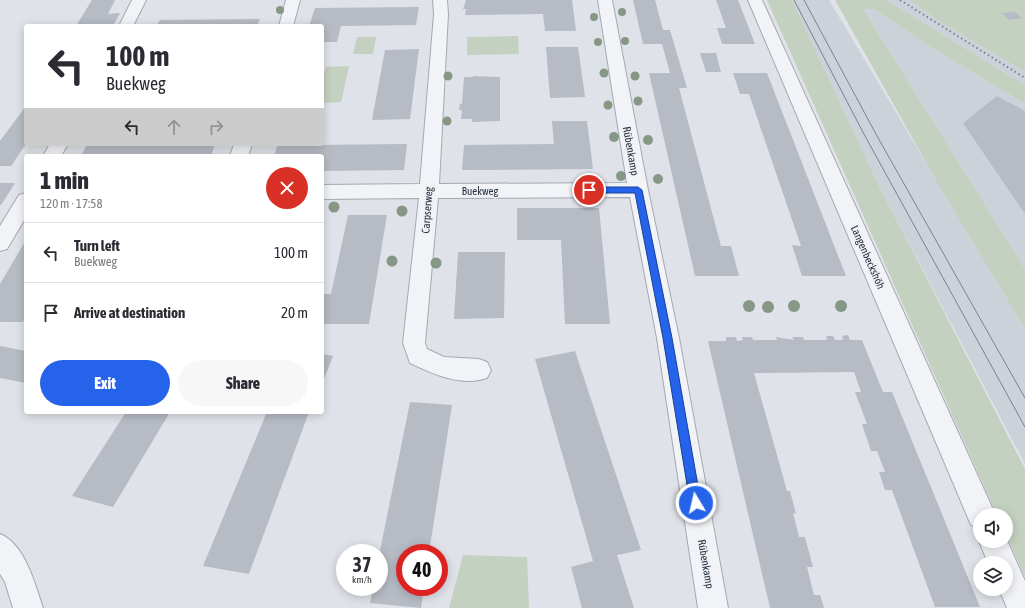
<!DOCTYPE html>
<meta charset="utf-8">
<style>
:root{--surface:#fff;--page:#f7f7f7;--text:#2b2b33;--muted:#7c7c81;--line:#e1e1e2;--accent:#2563eb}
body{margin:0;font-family:"Asap Condensed",sans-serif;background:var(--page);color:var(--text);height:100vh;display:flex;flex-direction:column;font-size:15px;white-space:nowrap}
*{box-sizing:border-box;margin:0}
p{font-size:13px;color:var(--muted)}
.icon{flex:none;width:22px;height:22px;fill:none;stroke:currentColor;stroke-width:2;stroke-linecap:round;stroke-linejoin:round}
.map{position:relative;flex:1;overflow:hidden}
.panel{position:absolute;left:24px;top:154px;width:300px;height:260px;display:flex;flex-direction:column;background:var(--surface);border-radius:4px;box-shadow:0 2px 10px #0003}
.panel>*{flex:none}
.top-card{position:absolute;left:24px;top:24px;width:300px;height:122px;border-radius:4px;box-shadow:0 2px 10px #0003;background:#fff;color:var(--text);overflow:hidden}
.tools{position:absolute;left:973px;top:508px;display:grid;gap:8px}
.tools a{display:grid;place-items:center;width:40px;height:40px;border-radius:50%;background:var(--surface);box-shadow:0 2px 10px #0003;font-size:20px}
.speed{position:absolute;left:336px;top:544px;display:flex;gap:8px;font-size:20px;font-weight:700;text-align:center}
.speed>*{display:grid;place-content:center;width:52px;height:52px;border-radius:50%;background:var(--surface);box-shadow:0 2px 10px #0003;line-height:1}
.speed small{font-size:10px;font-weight:400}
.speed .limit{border:6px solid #d22;background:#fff;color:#111}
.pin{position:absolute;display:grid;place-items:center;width:34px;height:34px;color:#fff;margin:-17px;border:2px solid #fff;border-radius:50%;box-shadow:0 1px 4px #0007}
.me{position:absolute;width:44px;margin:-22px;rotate:351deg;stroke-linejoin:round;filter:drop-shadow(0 0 3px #0008)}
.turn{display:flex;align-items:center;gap:14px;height:84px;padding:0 16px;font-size:18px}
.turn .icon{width:52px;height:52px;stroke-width:2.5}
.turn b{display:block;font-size:28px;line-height:34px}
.lanes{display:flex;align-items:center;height:38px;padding:0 16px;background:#0003;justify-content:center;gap:20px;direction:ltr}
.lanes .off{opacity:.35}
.round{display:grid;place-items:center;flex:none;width:42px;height:42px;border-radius:21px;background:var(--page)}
.summary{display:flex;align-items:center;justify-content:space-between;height:68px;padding:0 16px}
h1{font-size:24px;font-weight:800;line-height:30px}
.cta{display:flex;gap:8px;margin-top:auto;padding:8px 16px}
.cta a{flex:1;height:46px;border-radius:24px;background:var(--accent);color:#fff;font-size:16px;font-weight:800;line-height:46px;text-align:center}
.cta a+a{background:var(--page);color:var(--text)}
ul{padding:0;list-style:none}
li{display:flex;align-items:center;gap:12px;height:60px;padding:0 16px;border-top:1px solid var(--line)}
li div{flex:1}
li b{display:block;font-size:15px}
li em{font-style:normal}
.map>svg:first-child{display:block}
.built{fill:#cdd1d9}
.green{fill:#c4d1c0}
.building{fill:#b6bbc4}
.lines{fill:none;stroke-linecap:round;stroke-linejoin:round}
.minor-casing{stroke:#a4a9b2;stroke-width:2}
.minor{fill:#f1f3f6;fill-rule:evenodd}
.tram{stroke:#798291;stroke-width:1}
.rail{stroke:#798291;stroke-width:2;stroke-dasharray:1.5 3;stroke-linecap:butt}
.tree{fill:#869786}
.route{fill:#2563eb;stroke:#184099}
.labels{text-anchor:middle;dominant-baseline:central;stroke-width:3;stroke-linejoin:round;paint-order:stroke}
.street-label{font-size:11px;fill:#28303e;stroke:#eef1f5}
</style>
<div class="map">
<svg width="1025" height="608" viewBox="0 0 1025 608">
<rect width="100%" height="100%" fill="#dfe2e8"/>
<!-- built -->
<g class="built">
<path d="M792 0H829L1025 329V464L877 182Z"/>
<path d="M886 0H910L937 20 1025 72V85Z"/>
<path d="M863 9H874L921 41 1025 104V269Z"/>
</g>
<!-- green -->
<g class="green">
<path d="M767 0H792L877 182 1025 469V577L1006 534V515H997Z"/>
<path d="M835 0H886L1025 85V104L921 41 874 9H863L1025 269V329L941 189Z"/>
<path d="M910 0H1025V72L937 20Z"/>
<path d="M518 36 519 54 467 55V37Z"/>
<path d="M357 37H376L373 54H353Z"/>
<path d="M349 66 341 102 322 103V71H325L326 67Z"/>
<path d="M463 555 527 557 529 608H449Z"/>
</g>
<!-- building -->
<g class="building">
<path d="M92 0H115L108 14 120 13 113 26H76Z"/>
<path d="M466 0H572L576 31H545L543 14 465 15 466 9H463Z"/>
<path d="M633 0H655L663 30H670L687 88H679L721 246H731L739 276H695L649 73H670L662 44H643Z"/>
<path d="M716 0H738L755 44H722L717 28H726Z"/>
<path d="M419 7 416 25 341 26 337 42H322V26H309L315 8Z"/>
<path d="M1015 12 1022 18 1009 20 1002 13Z"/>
<path d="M260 19 257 26H156L160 20Z"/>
<path d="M546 47H578L585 97 550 98Z"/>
<path d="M419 49 410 119 372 120 385 50Z"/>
<path d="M700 53H716L721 72H706Z"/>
<path d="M733 73H767L846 276H802L792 245 801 246 749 94H740Z"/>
<path d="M473 76 500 77V121L472 122V119H461L462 110H459L460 104H462L464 77H473Z"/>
<path d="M997 96 1025 111V214L963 123Z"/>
<path d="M26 106V144L11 166H0V141Z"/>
<path d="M552 121H587L593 169 462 170 464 145 554 144Z"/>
<path d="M178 144H215L211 156H81L87 145Z"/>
<path d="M278 144 312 145 407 144 404 170 322 171V156H274Z"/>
<path d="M0 183H15L1 205H0Z"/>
<path d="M517 208H599L610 324H565L561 240H517Z"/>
<path d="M348 215H387L369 324H322V294H331Z"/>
<path d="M26 240V316L23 322H0V284Z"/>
<path d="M458 252H505L504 318 454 319Z"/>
<path d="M848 335 850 340H862L883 392H892L980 607H935L892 490H885L879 472H885L877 451H871L862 424H867L855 392H861L854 372 754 373 787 491H790L796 514 793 513 799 537H805L813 567H807L814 595H820L824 608H770L708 341H726V337H736L737 341 743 340 742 337H752L753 340H777L776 337 794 340 792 337H803L804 340H827L826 336H833L835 340H843L842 336Z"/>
<path d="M0 346 26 351V383L0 378Z"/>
<path d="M575 351 641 550 617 555 634 608H582L571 567 593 561 535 359Z"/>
<path d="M322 354 333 356 324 379H322Z"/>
<path d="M410 402 452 405 429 553H405V587H424L421 608 370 603 373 587H379V556Z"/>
<path d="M126 412H170L113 507 72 496Z"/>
<path d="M267 412H309L249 574 203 566Z"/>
</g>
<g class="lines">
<!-- minor casing -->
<g class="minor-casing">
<g id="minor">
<path d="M132 0H146L133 26H119Z"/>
<path d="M286 0H300L293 26H279Z"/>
<path d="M433 0H447L448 14 439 184 627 183 598 0H612L648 190 679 338 728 608H698L657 338 630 197 438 198 425 343 427 349 444 357 479 359 487 362 491 370 487 378C462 387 433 374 410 363L403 343 419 198 322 199V185L420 184 434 14Z"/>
<path d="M748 0H762L991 505 995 515H980V528L971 525Z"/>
<path d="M50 144H68L61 156H43Z"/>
<path d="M234 144H252L248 156H230Z"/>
<path d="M26 193V217L7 249 0 251V226L19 195Z"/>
<path d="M0 534C25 544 35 584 43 608H13L5 582 0 574Z"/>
<path d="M1006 538 1025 581V608H1007L999 589H1006V563H988L979 541 980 539V541H1006Z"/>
</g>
</g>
<!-- minor -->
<use href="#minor" class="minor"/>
<!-- tram -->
<g class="tram">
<path d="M794 0 865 136 1025 427"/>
<path d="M804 0 877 136 1025 398"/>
</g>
<!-- rail -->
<path class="rail" d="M900 0 1025 78"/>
</g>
<!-- trees -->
<g class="tree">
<circle cx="280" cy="10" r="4"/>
<circle cx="622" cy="12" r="4"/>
<circle cx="594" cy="17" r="4"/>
<circle cx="625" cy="41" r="4"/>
<circle cx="598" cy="42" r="4"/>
<circle cx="604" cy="73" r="4.5"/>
<circle cx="448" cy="76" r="4.5"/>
<circle cx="635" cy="76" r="4.5"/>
<circle cx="638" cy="101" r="4.5"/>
<circle cx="608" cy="105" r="4.5"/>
<circle cx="447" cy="121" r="4.5"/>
<circle cx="614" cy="137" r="5"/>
<circle cx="648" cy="140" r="5"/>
<circle cx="621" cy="176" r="5"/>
<circle cx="658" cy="179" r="5"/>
<circle cx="334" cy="207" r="5.5"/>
<circle cx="402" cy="211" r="5.5"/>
<circle cx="392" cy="261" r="5.5"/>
<circle cx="436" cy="263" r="5.5"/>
<circle cx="749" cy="306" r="6"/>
<circle cx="794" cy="306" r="6"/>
<circle cx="841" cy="306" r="6"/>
<circle cx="768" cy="307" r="6"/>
</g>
<!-- route -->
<path class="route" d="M589 187H638L642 190 672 338 701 503 699 507 696 508 692 507 690 503 663 338 635 193H589L585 190Z"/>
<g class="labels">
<!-- street labels -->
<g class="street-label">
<text transform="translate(631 151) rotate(80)">Rübenkamp</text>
<text x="480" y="191">Buekweg</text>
<text transform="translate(427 210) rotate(-86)">Carpserweg</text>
<text transform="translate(868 257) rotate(66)">Langenbeckshöh</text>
<text transform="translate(706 564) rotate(80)">Rübenkamp</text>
</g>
</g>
</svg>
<div class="tools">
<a><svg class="icon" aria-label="sound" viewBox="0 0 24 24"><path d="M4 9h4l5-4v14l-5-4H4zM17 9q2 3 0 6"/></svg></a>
<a><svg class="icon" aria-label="layers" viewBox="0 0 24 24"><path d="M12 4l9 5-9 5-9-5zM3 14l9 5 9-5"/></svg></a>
</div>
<div class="speed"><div>37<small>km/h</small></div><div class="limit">40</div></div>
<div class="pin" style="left:589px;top:190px;background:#d93025"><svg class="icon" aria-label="arrive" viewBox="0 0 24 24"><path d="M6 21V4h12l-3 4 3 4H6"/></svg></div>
<svg class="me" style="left:696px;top:503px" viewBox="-20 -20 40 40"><circle r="17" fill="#2563eb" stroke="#fff" stroke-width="3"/><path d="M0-11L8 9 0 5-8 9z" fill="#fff"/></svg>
<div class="top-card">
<div class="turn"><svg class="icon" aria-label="left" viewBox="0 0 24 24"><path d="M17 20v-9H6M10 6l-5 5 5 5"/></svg><div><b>100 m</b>Buekweg</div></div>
<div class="lanes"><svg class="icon" aria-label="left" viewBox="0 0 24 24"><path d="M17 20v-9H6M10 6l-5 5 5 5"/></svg><svg class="icon off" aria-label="ahead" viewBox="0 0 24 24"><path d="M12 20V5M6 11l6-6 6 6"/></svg><svg class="icon off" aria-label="right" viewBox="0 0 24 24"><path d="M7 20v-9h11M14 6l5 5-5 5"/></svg></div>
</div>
<section class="panel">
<div class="summary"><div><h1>1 min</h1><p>120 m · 17:58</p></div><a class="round" style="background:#d93025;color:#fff"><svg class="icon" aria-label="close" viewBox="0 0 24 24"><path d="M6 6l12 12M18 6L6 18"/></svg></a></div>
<ul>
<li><svg class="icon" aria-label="left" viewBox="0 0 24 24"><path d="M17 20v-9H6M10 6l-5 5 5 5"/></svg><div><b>Turn left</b><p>Buekweg</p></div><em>100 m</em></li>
<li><svg class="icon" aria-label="arrive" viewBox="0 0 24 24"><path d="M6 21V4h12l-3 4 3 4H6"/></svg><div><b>Arrive at destination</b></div><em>20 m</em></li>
</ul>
<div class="cta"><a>Exit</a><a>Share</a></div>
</section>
</div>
